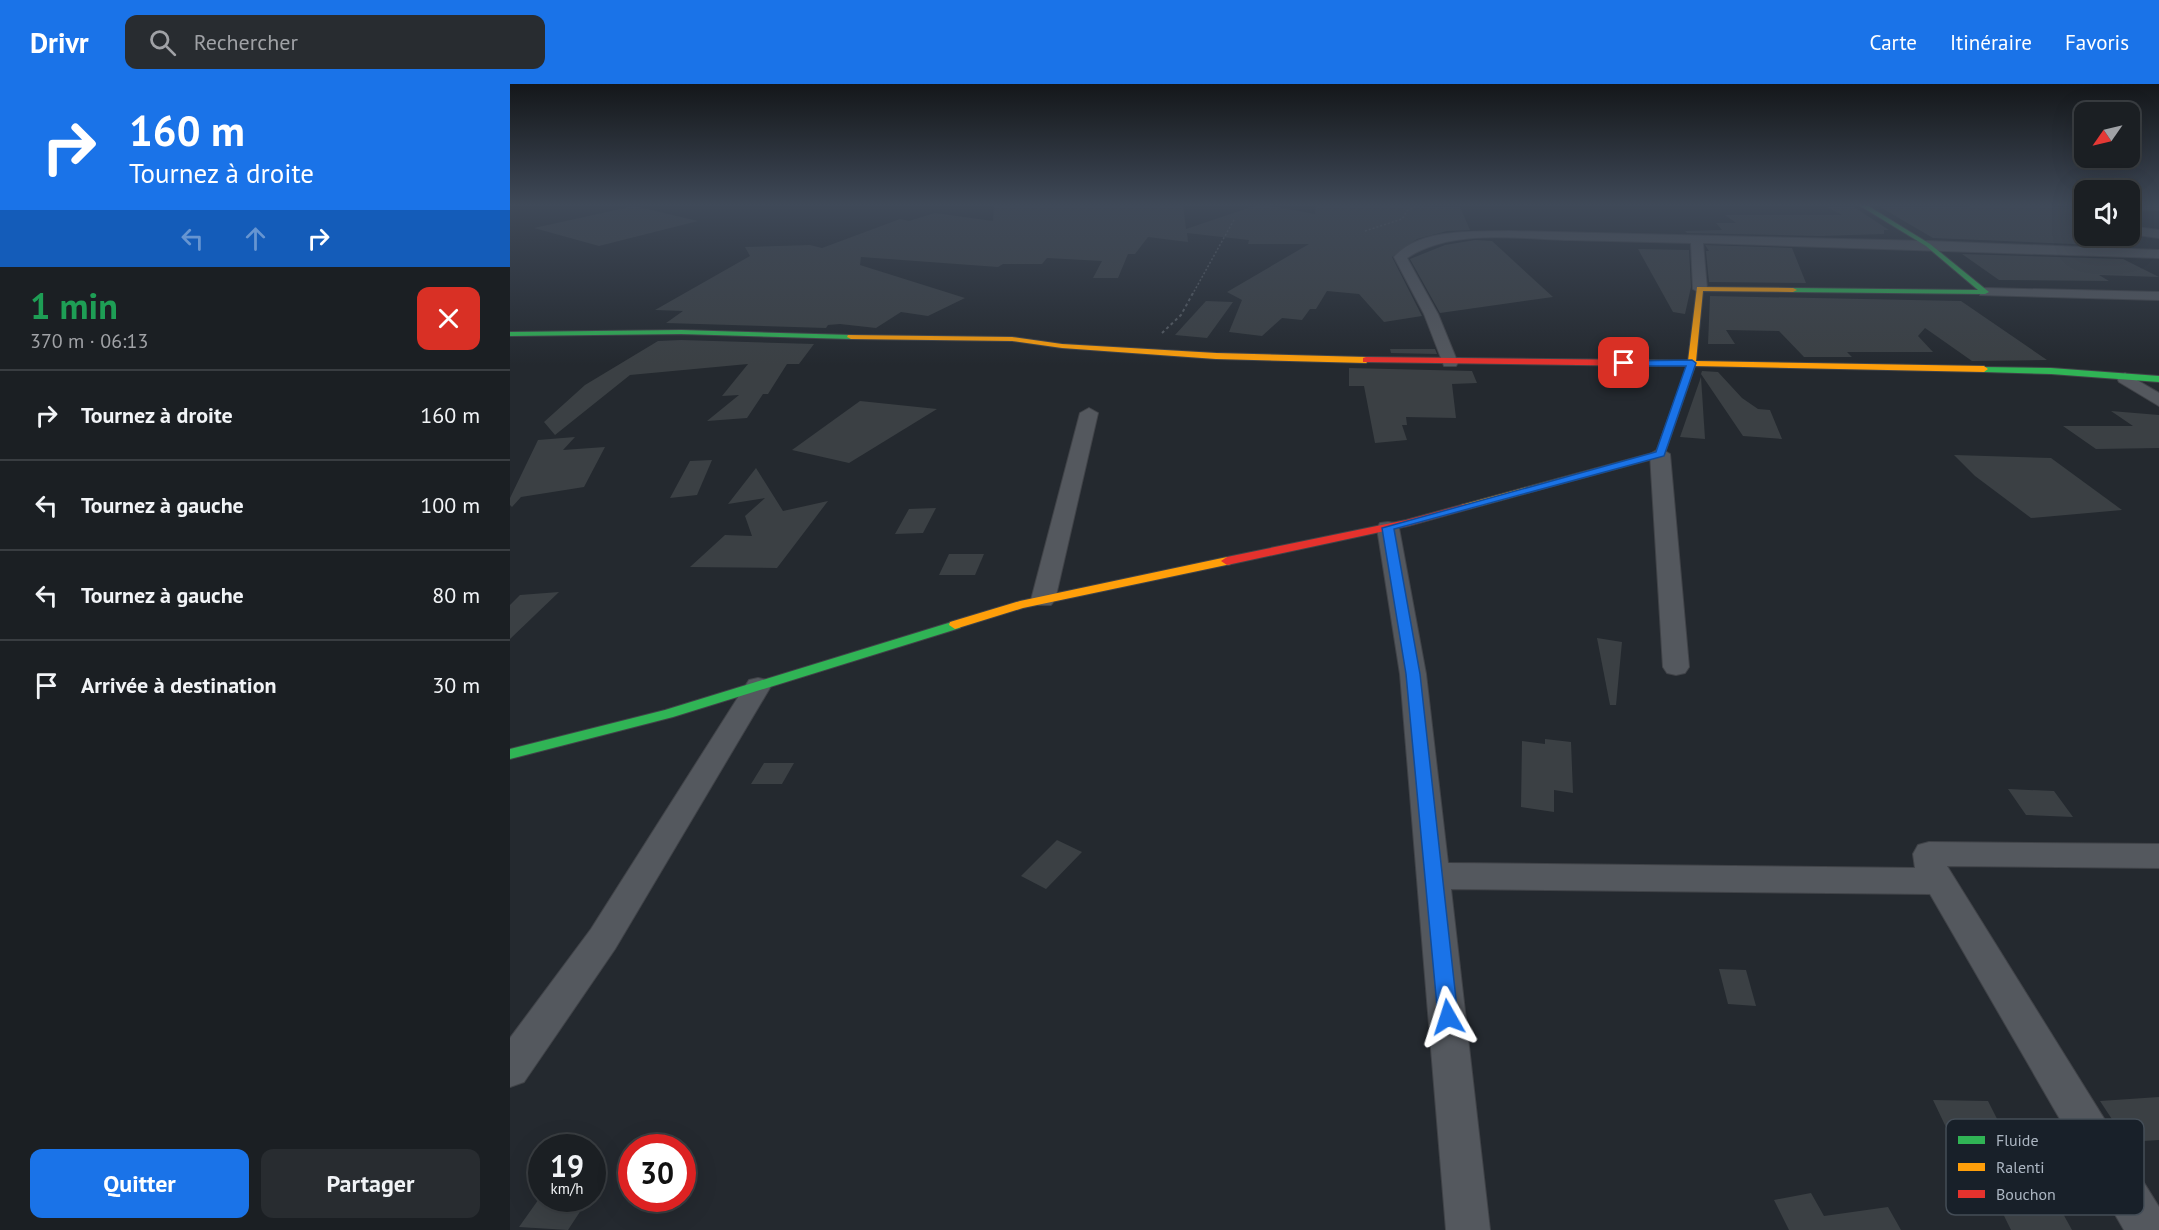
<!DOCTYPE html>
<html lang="fr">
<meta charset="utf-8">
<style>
:root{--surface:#1b1f23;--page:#282c30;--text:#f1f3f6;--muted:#a0a2a6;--line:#393d41;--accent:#1a73e8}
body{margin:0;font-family:"PT Sans",sans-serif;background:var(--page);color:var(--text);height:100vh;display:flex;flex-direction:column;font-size:22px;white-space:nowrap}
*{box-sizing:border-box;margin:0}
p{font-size:20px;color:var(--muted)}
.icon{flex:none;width:33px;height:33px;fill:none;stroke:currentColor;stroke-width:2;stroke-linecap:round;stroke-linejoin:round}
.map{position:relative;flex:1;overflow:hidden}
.panel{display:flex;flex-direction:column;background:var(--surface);width:510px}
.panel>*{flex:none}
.top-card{background:#1a73e8;color:#fff;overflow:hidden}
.needle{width:39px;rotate:236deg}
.fabs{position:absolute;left:1564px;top:18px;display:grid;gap:12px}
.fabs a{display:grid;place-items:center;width:66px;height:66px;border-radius:12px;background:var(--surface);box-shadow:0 6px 24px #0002,0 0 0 2px var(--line);font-size:30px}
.speed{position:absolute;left:18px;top:1050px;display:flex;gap:12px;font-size:30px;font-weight:700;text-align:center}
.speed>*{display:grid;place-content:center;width:78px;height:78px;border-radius:50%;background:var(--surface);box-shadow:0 6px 24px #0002,0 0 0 2px var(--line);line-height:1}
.speed small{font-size:15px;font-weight:400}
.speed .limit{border:9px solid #d22;background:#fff;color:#111}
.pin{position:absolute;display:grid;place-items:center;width:51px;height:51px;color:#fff;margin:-26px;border-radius:12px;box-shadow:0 3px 9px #0006}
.me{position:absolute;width:66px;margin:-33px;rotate:354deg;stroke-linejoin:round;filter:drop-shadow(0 0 4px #0008)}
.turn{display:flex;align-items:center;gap:21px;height:126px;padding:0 30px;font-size:27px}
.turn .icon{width:78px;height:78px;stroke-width:2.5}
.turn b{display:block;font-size:42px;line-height:51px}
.lanes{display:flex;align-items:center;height:57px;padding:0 30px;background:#0003;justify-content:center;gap:30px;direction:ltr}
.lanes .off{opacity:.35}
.round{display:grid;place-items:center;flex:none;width:63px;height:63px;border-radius:12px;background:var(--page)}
.overview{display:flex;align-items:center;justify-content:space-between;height:102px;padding:0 30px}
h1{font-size:36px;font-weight:800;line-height:45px;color:#1e9e55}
.action{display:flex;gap:12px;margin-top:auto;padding:12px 30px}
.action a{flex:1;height:69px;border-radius:12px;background:var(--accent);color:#fff;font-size:24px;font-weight:800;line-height:69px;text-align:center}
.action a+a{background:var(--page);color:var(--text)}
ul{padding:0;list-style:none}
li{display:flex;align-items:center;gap:18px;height:90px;padding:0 30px;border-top:2px solid var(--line)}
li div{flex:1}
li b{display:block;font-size:22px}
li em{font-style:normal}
header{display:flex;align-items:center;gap:36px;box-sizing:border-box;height:84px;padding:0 30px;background:var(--accent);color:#fff}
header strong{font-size:28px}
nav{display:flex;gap:33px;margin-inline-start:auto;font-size:21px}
.search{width:420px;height:54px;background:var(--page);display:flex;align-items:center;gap:15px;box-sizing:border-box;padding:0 21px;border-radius:12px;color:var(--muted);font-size:22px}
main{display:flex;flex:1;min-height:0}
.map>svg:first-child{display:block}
.building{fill:#3b4044}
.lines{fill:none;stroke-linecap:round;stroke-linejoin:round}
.street-casing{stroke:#404348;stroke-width:2}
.fast-casing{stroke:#404348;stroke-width:2}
.slow-casing{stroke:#404348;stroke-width:2}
.jam-casing{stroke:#404348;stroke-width:2}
.path-far1{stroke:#565c62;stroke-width:1.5;stroke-dasharray:2 2;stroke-linecap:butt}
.path{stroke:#565c62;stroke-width:2;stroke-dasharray:3 3;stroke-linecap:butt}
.street{fill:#54585e;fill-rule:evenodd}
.fast{fill:#30b455;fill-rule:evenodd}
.slow{fill:#ff9f0a;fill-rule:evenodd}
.jam{fill:#e5322d;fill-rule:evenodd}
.route{fill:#1a73e8;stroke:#114b97;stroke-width:1.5}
.key{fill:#182029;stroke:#444d57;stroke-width:1.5}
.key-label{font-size:16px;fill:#acb6c2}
</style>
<header>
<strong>Drivr</strong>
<div class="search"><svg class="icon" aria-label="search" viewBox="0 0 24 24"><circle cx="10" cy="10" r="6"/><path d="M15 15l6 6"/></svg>Rechercher</div>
<nav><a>Carte</a><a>Itinéraire</a><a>Favoris</a></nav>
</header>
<main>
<section class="panel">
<div class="top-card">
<div class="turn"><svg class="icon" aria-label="right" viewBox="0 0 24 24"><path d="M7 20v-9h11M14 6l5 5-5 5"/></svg><div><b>160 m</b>Tournez à droite</div></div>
<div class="lanes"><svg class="icon off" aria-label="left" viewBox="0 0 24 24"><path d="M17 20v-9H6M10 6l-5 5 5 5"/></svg><svg class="icon off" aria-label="ahead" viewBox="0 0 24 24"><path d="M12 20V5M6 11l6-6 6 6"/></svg><svg class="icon" aria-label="right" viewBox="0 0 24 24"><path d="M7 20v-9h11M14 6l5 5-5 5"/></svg></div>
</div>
<div class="overview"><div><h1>1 min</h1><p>370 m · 06:13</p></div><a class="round" style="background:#d93025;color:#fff"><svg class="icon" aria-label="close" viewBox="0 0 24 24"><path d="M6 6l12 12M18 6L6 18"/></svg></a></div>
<ul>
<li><svg class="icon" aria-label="right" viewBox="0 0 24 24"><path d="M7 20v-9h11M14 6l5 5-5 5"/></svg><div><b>Tournez à droite</b></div><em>160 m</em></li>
<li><svg class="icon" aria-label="left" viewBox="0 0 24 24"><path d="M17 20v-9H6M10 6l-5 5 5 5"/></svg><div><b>Tournez à gauche</b></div><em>100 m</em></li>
<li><svg class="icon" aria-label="left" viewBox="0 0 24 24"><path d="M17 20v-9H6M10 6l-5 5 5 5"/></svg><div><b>Tournez à gauche</b></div><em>80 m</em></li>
<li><svg class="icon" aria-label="arrive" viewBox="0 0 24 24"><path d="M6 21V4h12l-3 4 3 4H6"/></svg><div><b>Arrivée à destination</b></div><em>30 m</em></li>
</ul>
<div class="action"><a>Quitter</a><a>Partager</a></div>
</section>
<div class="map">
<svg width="1649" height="1146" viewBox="0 0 1649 1146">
<rect width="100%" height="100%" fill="#24292f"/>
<!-- building -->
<g class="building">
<path d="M484 120H673L676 145 750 120 805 130 806 120 950 123 960 146 937 147 907 155 882 173 912 232 874 238 849 210 817 207 806 225H800L792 236 772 234 752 252 719 248 732 216 717 208 799 160H738L739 156 677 149 678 158 638 153 625 170H618L608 194H583L592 177 537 174 532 180H493L488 183 351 173 350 181 455 214 418 232 391 228 366 244 330 240 318 241 316 244 156 239 173 227 145 226 240 172 235 163 300 161 312 164 390 135 399 137 425 129 483 137Z"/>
<path d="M1455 120 1542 122 1575 125V156L1585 161 1423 154 1370 123H1459Z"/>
<path d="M124 122 188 137 89 162 24 144Z"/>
<path d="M1317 123H1344L1379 146H1374V150L1310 152 1177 149 1175 147 1212 146 1206 139H1226L1215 131H1332Z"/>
<path d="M965 156 982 157 1043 213 930 229 900 175 935 161Z"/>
<path d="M1195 161 1282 164 1296 199 1199 198 1196 167H1199Z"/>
<path d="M1128 165 1179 166 1181 203 1175 230 1163 228Z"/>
<path d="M1452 170 1613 175 1649 193 1589 191 1599 197 1489 196Z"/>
<path d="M1200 212 1451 217 1537 276 1462 277 1415 244 1408 252 1423 268H1337L1342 273H1294L1269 247 1216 246 1225 260H1198Z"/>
<path d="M696 217 723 218 697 254 665 251Z"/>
<path d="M148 257 171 256 304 260 289 280H277L258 310H253L237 334 197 337 229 311 212 312 238 280 120 291 45 351 34 338 75 301Z"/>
<path d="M880 265H925L927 270 881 269Z"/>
<path d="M839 284 962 287 967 299 942 300 946 334 896 333 897 341H892L897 356 865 359 854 302H839Z"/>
<path d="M1192 287 1208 288 1232 314 1248 325 1260 326 1272 355 1233 352 1191 290Z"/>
<path d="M1191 293 1195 355 1170 353Z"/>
<path d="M350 317 427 325 339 379 282 366Z"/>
<path d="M1601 327 1649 331V364L1586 365 1553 342H1623Z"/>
<path d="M65 353 53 366 95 363 74 403 11 413 2 423 0 421V414L28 356Z"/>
<path d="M1444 371 1541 374 1612 426 1521 434 1465 392Z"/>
<path d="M202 376 187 411 160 414 180 377Z"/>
<path d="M246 384 273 427 318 417 267 484 180 483 215 451 242 452 235 432 255 414 218 420Z"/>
<path d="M426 424 413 449 385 450 399 425Z"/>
<path d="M439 470H474L465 491H429Z"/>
<path d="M49 508 0 555V521L10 511Z"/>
<path d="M1087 554 1112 558 1106 621H1100Z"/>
<path d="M1035 655 1061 658 1063 709 1044 706V728L1011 723 1012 657 1035 660Z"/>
<path d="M254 679H284L272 700H241Z"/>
<path d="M1498 705 1544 707 1563 733 1516 731Z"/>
<path d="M547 756 572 768 536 805 511 792Z"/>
<path d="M1209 885 1236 886 1246 922 1218 920Z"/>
<path d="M1649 1013V1056L1617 1058 1590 1017Z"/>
<path d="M1423 1016 1478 1017 1523 1106H1540L1562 1146H1501L1469 1081H1454Z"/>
<path d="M1301 1109 1314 1132 1378 1123 1391 1146H1279L1264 1116Z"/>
<path d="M31 1112 32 1114 77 1117 58 1146 9 1143Z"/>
</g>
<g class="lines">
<!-- street casing -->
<g class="street-casing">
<g id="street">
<path d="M1567 120H1575V123L1568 122Z"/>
<path d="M1620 120H1649V126L1620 125Z"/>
<path d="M1620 142 1649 146V154L1620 150Z"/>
<path d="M999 147 1418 157 1649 166V174L1193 159 1197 205 1190 209 1183 205 1181 159C1141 158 1101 157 1060 156 1009 155 942 144 897 174L928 230 948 279 946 282H934L914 230 884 173C909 144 964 148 999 147Z"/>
<path d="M1475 204 1649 208V216L1470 211V205Z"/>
<path d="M1615 289 1649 309V322L1609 298 1607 294Z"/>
<path d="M579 324 588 329 545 516 541 521H525L521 516 570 329Z"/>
<path d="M1150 364 1160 370 1179 583 1175 589 1166 591 1157 589 1153 583 1140 370Z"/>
<path d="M878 438 886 439 889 444 916 590 938 779 1405 784 1403 770 1408 761 1419 758 1649 760V784L1437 782 1649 1123V1146H1614L1420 810 941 805 980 1146H936L890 590 867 444 870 439Z"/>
<path d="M248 594 257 596 261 602 105 865 14 998 0 1003V954L81 845 239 596Z"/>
</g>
</g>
<!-- fast casing -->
<g class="fast-casing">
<g id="fast">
<path d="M1347 120H1355L1420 160 1479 208 1475 210 1280 208 1279 206 1283 204 1468 206 1416 162Z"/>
<path d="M171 246 341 251 345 253 341 255 171 250 0 252V248Z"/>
<path d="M1471 283 1541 284 1649 292V298L1541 290 1474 288 1470 285Z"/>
<path d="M445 537 450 538 451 541 450 544 163 633 0 675V665L155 626Z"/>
</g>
</g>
<!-- slow casing -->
<g class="slow-casing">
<g id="slow">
<path d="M1187 203 1283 204 1287 206 1283 208 1193 207 1186 277 1474 282 1478 285 1474 288 1185 282 1154 372 959 425H951V421L1146 368 1177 282H1139L1135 279 1139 276 1178 277Z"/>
<path d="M338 251 502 253 552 260 706 269 856 273 860 276 856 279 706 275 552 264 502 257 341 255 337 253Z"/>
<path d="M717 473 723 477 721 480 513 524 445 545 439 541 440 538 510 517Z"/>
</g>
</g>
<!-- jam casing -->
<g class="jam-casing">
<g id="jam">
<path d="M856 273 1139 276 1143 279 1139 282 853 278V274Z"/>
<path d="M955 420 959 421V425L898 442 717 481 711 477 717 473 896 436Z"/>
</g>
</g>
<!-- path-far1 -->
<g class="path-far1">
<path d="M855 147 892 135 897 127 912 120"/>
<path d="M682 211 725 134"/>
</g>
<!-- path -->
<path class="path" d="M652 249 671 231 683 209"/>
<!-- street -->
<use href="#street" class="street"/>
<!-- fast -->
<use href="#fast" class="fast"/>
<!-- slow -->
<use href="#slow" class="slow"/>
<!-- jam -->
<use href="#jam" class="jam"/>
</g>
<!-- sky -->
<linearGradient id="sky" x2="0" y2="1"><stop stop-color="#14171a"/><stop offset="0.43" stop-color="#3f4958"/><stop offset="1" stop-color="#3f4958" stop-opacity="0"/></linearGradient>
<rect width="1649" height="281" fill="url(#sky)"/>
<!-- route -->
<path class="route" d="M1182 276 1186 279 1154 372 884 445 910 590 948 933 945 939 938 941 931 939 928 933 896 590 872 444 1146 368 1176 282H1114L1110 279 1114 277Z"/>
<!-- legend -->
<rect x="1436" y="1035" width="198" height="96" rx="9" class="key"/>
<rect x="1448" y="1052" width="27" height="8" fill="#30b455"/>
<rect x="1448" y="1079" width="27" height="8" fill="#ff9f0a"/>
<rect x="1448" y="1106" width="27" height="8" fill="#e5322d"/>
<g class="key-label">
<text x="1486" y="1062">Fluide</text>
<text x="1486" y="1089">Ralenti</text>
<text x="1486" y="1116">Bouchon</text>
</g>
</svg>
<div class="fabs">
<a><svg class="needle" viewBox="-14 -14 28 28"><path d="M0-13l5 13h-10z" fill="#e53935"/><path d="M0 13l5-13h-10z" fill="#a0a2a6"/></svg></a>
<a><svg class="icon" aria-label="sound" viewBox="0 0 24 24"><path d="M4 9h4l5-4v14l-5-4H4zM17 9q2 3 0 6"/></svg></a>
</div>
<div class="speed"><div>19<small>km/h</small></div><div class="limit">30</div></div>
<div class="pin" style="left:1114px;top:279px;background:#d93025"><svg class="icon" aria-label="arrive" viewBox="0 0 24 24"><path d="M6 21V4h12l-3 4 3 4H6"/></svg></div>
<svg class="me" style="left:938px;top:933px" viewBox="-20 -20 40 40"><path d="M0-17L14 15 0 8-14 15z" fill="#1a73e8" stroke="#fff" stroke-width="4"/></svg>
</div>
</main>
